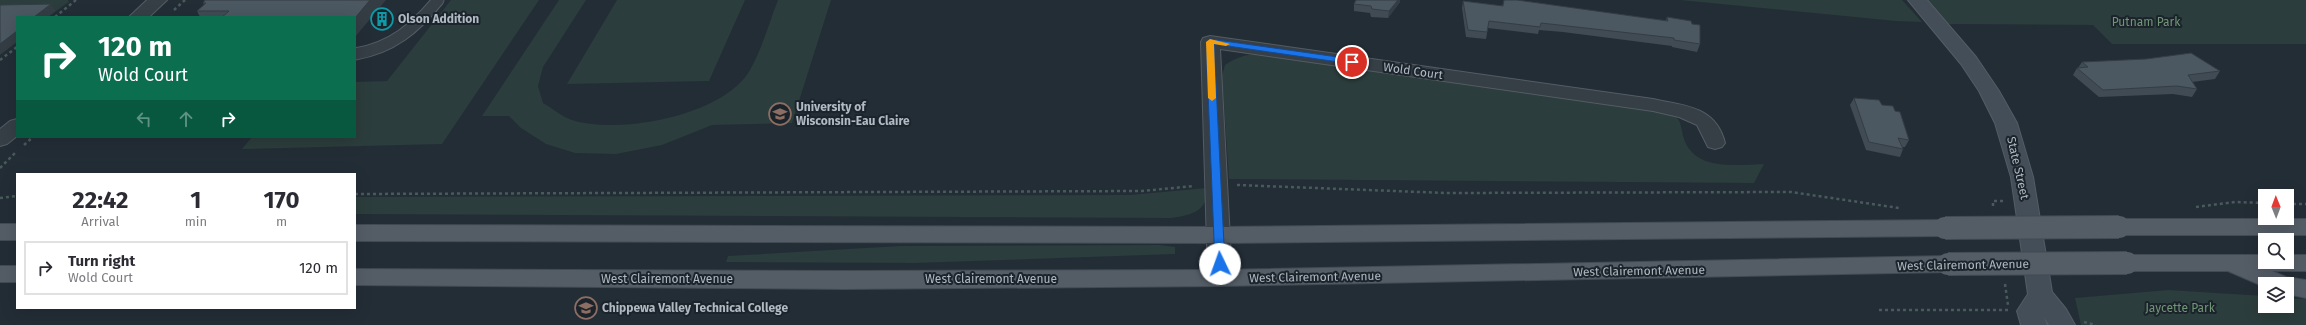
<!DOCTYPE html>
<style>
:root{--surface:#fff;--page:#f2f2f3;--text:#2b2b33;--muted:#7c7c81;--line:#e1e1e2}
body{margin:0;font-family:"Fira Sans",sans-serif;background:var(--page);color:var(--text);height:100vh;display:flex;flex-direction:column;font-size:15px;white-space:nowrap}
*{box-sizing:border-box;margin:0}
p{font-size:13px;color:var(--muted)}
.icon{flex:none;width:22px;height:22px;fill:none;stroke:currentColor;stroke-width:2;stroke-linecap:round;stroke-linejoin:round}
.map{position:relative;flex:1;overflow:hidden}
.side{position:absolute;left:16px;top:173px;width:340px;height:136px;display:flex;flex-direction:column;background:var(--surface);border-radius:0px;box-shadow:0 4px 16px #0002}
.side>*{flex:none}
.top-card{position:absolute;left:16px;top:16px;width:340px;height:122px;border-radius:0px;box-shadow:0 4px 16px #0002;background:#0b6e4f;color:#fff;overflow:hidden}
.needle{width:26px;rotate:359deg}
.fabs{position:absolute;left:2258px;top:189px;display:grid;gap:8px}
.fabs a{display:grid;place-items:center;width:36px;height:36px;border-radius:0px;background:var(--surface);box-shadow:0 4px 16px #0002;font-size:20px}
.pin{position:absolute;display:grid;place-items:center;width:34px;height:34px;color:#fff;margin:-17px;border:2px solid #fff;border-radius:50%;box-shadow:0 1px 4px #0007}
.me{position:absolute;width:44px;margin:-22px;rotate:357deg;stroke-linejoin:round;filter:drop-shadow(0 0 3px #0008)}
.turn{display:flex;align-items:center;gap:14px;height:84px;padding:0 16px;font-size:18px}
.turn .icon{width:52px;height:52px;stroke-width:2.5}
.turn b{display:block;font-size:28px;line-height:34px}
.lanes{display:flex;align-items:center;height:38px;padding:0 16px;background:#0003;justify-content:center;gap:20px;direction:ltr}
.lanes .off{opacity:.35}
.eta{display:flex;justify-content:space-evenly;align-items:center;height:68px;text-align:center}
.eta b{font-size:24px;font-weight:700;line-height:28px}
ul{padding:0;list-style:none}
li{display:flex;align-items:center;gap:12px;height:54px;margin:0 8px 6px;padding:0 8px;border:2px solid var(--line);border-radius:0px}
li div{flex:1}
li b{display:block;font-size:15px}
li em{font-style:normal}
.map>svg:first-child{display:block}
.green{fill:#2b3d3c}
.lines{fill:none;stroke-linecap:round;stroke-linejoin:round}
.lane-casing{stroke:#545c64;stroke-width:13}
.street-casing{stroke:#545c64;stroke-width:2}
.secondary-casing{stroke:#545c64;stroke-width:2}
.primary-casing{stroke:#424a53;stroke-width:2}
.path{stroke:#495a5b;stroke-width:2.5;stroke-dasharray:3 3;stroke-linecap:butt}
.lane{stroke:#363e46;stroke-width:11}
.street{fill:#363e46;fill-rule:evenodd}
.secondary{fill:#444e59;fill-rule:evenodd}
.primary{fill:#545d66;fill-rule:evenodd}
.primary-bridge-casing{stroke:#424a53;stroke-width:24;stroke-linecap:butt}
.primary-bridge{stroke:#545d66;stroke-width:22}
.wall{fill:#404b53}
.shaded-wall{fill:#343d44}
.building{fill:#4b5761;stroke:#343d44}
.route{fill:#1a73e8;stroke:#114b97}
.slow{fill:#f59e0b}
.labels{text-anchor:middle;dominant-baseline:central;stroke-width:4;stroke-linejoin:round;paint-order:stroke}
.poi-label{font-size:12px;font-weight:bold;fill:#b1b9c3;stroke:#1b232b;text-anchor:start}
.park-label{font-size:12px;fill:#719677;stroke:#1b232b}
.street-label{font-size:12px;fill:#b1b9c3;stroke:#1b232b}
</style>
<div class="map">
<svg width="2306" height="325" viewBox="0 0 2306 325">
<rect width="100%" height="100%" fill="#232d36"/>
<!-- green -->
<g class="green">
<path d="M0 0H68L69 2 56 11 0 12Z"/>
<path d="M451 0H539L442 144 242 149 252 137H355V82L387 81Z"/>
<path d="M559 0H586L543 67 538 86 543 103C552 108 562 117 572 120 618 135 724 116 750 70 762 49 769 23 778 0H831L792 123 712 125 662 145 616 154 575 153 546 144 521 128 509 116H482Z"/>
<path d="M617 0H745L709 81 567 84Z"/>
<path d="M1680 0H1902L1922 22 1896 21Z"/>
<path d="M1927 0H2306V44H2112L2093 25 1948 24Z"/>
<path d="M1265 53 1669 113C1680 118 1680 121 1682 131 1689 172 1733 165 1764 164L1754 183 1229 179 1222 76 1225 65C1238 56 1249 54 1265 53Z"/>
<path d="M1207 188C1208 212 1191 215 1171 218L355 214V197L1130 195Z"/>
<path d="M1160 245 1175 247V254L915 263 726 262 728 256 900 246Z"/>
<path d="M2168 290 2265 296V306H2287V298L2306 299V325H2081L2075 298Z"/>
</g>
<g class="lines">
<!-- lane casing -->
<g class="lane-casing">
<path id="lane" d="M355 54C392 48 415 28 438 0"/>
</g>
<!-- street casing -->
<g class="street-casing">
<g id="street">
<path d="M147 0H167L149 17H129Z"/>
<path d="M1210 36 1653 99C1685 106 1716 106 1725 143L1722 147 1715 149 1708 147 1697 125 1679 117 1653 111 1220 49 1232 278 1228 284 1220 286 1212 284 1208 278 1201 42 1203 38Z"/>
<path d="M17 119V136L7 144 0 146V129L10 121Z"/>
</g>
</g>
<!-- secondary casing -->
<g class="secondary-casing">
<path id="secondary" d="M1908 0H1927L1976 57 1999 91 2017 123 2033 177 2052 292 2066 309 2075 325H2049L2044 317 2047 325H2021L2017 311 2028 294 2011 177 1995 123 1979 91 1961 64Z"/>
</g>
<!-- primary casing -->
<g class="primary-casing">
<g id="primary">
<path d="M2119 219H2306V235H2119L2111 232 2107 227 2111 222Z"/>
<path d="M1945 220 1953 223 1957 228 1953 233 1945 236 1218 243 355 241V225L1218 227Z"/>
<rect x="0" y="224" width="17" height="16"/>
<path d="M2127 255H2265V262H2287V255H2306V271H2272L2286 277 2306 280V298L2287 294V284H2265V287L2228 271H2127L2118 269 2115 263 2118 257Z"/>
<path d="M1948 256 1957 258 1960 264 1957 270 1948 272 1220 286 844 289 355 285V269L844 271 1220 270Z"/>
<rect x="0" y="266" width="17" height="16"/>
</g>
</g>
<!-- path -->
<g class="path">
<path d="M174 10 185 0"/>
<path d="M55 17 76 0"/>
<path d="M0 60 17 47"/>
<path d="M24 145 33 137"/>
<path d="M0 168 16 152"/>
<path d="M1237 185 1446 193 1791 192 1899 208"/>
<path d="M355 194 1142 191 1194 186"/>
<path d="M0 198 17 196"/>
<path d="M2287 204H2306"/>
<path d="M1993 206V201H2005"/>
<path d="M2196 207 2235 202 2265 203"/>
<path d="M2005 284 2008 305"/>
<path d="M1879 310H2009"/>
<path d="M2084 322 2096 325"/>
</g>
<!-- lane -->
<use href="#lane" class="lane"/>
<!-- street -->
<use href="#street" class="street"/>
<!-- secondary -->
<use href="#secondary" class="secondary"/>
<!-- primary -->
<use href="#primary" class="primary"/>
<!-- primary-bridge casing -->
<g class="primary-bridge-casing">
<g id="primary-bridge">
<path d="M1945 228 2119 227"/>
<path d="M1948 264 2127 263"/>
</g>
</g>
<!-- primary-bridge -->
<use href="#primary-bridge" class="primary-bridge"/>
</g>
<!-- wall -->
<g class="wall">
<path d="M1356 0H1400V2L1388 18 1371 17 1370 13 1354 11V4Z"/>
<path d="M1504 0 1666 21 1667 17 1692 24 1700 44 1697 52 1672 47V46L1563 32 1539 30 1538 34 1488 28 1486 39 1466 37 1462 8 1463 1 1502 6Z"/>
<path d="M203 3 355 17H200L197 11 204 5Z"/>
<path d="M2146 59 2220 71 2215 79 2192 82 2197 89 2192 97 2173 94 2099 97 2073 75 2077 68H2078L2082 62Z"/>
<path d="M1854 98 1909 140 1905 147H1902L1903 149 1900 157 1866 150 1850 105Z"/>
</g>
<!-- shaded-wall -->
<g class="shaded-wall">
<path d="M370 0H386L355 37V18Z"/>
<path d="M1398 0H1400V2L1388 18 1389 11Z"/>
<path d="M51 4 56 11 48 17H34Z"/>
<path d="M17 31V42L0 55V44Z"/>
</g>
<!-- building -->
<g class="building">
<path d="M205 0H370L355 18V17H222L229 11H197L206 3H203Z"/>
<path d="M1356 0H1398L1389 11 1372 9 1371 6 1354 4Z"/>
<path d="M1504 0H1517L1668 21 1667 17 1691 21 1692 24 1700 25V44L1674 40V38L1541 23 1540 27 1489 21 1487 32 1468 30 1463 1 1503 6Z"/>
<path d="M51 4 34 17H17V31L0 44V5Z"/>
<path d="M2191 53 2220 71 2188 75 2197 89 2177 86 2103 90 2077 68 2088 67 2082 62 2146 59Z"/>
<path d="M1854 98 1879 100 1882 105 1893 106 1895 111 1900 112 1909 140 1898 138 1903 149 1869 142Z"/>
</g>
<!-- route -->
<path class="route" d="M1210 39 1352 59 1356 62 1352 64 1214 44 1225 264 1220 267 1215 264 1206 42Z"/>
<!-- slow -->
<path class="slow" d="M1210 39 1230 44 1226 46 1214 44 1216 98 1212 101 1208 98 1206 42Z"/>
<!-- icons -->
<defs>
<g id="building-ring" transform="scale(1.15)"><circle r="9.5" fill="#1b232b" stroke="#0f9aa8" stroke-width="1.5"/><path d="M-4-6H4V6H1V3H-1V6H-4ZM-2.5-4.3h1.7v1.8h-1.7ZM.8-4.3h1.7v1.8H.8ZM-2.5-1h1.7V.8h-1.7ZM.8-1h1.7V.8H.8Z" fill="#0f9aa8"/></g>
<g id="university-ring" transform="scale(1.15)"><circle r="9.5" fill="#1b232b" stroke="#8d6e63" stroke-width="1.5"/><path d="M0-5L7-2L0 1L-7-2ZM-4 1L0 2.5L4 1V4Q0 6-4 4Z" fill="#8d6e63"/></g>
</defs>
<g fill-rule="evenodd">
<use href="#building-ring" x="382" y="19"/>
<use href="#university-ring" x="780" y="114"/>
<use href="#university-ring" x="586" y="308"/>
</g>
<g class="labels">
<!-- poi labels -->
<g class="poi-label">
<text x="398" y="19">Olson Addition</text>
<text x="796" y="107">University of<tspan x="796" dy="14">Wisconsin-Eau Claire</tspan></text>
<text x="602" y="308">Chippewa Valley Technical College</text>
</g>
<!-- park labels -->
<g class="park-label">
<text x="2146" y="22">Putnam Park</text>
<text x="2180" y="308">Jaycette Park</text>
</g>
<!-- street labels -->
<g class="street-label">
<text transform="translate(1413 71) rotate(8)">Wold Court</text>
<text transform="translate(2018 168) rotate(77)">State Street</text>
<text transform="translate(1963 265) rotate(-1)">West Clairemont Avenue</text>
<text transform="translate(1639 271) rotate(-1)">West Clairemont Avenue</text>
<text transform="translate(1315 277) rotate(-1)">West Clairemont Avenue</text>
<text x="667" y="279">West Clairemont Avenue</text>
<text x="991" y="279">West Clairemont Avenue</text>
</g>
</g>
</svg>
<div class="fabs">
<a><svg class="needle" viewBox="-14 -14 28 28"><path d="M0-13l5 13h-10z" fill="#e53935"/><path d="M0 13l5-13h-10z" fill="#7c7c81"/></svg></a>
<a><svg class="icon" aria-label="search" viewBox="0 0 24 24"><circle cx="10" cy="10" r="6"/><path d="M15 15l6 6"/></svg></a>
<a><svg class="icon" aria-label="layers" viewBox="0 0 24 24"><path d="M12 4l9 5-9 5-9-5zM3 14l9 5 9-5"/></svg></a>
</div>
<div class="pin" style="left:1352px;top:62px;background:#d93025"><svg class="icon" aria-label="arrive" viewBox="0 0 24 24"><path d="M6 21V4h12l-3 4 3 4H6"/></svg></div>
<svg class="me" style="left:1220px;top:264px" viewBox="-20 -20 40 40"><circle r="19" fill="#fff"/><path d="M0-13L10 11 0 6-10 11z" fill="#1a73e8"/></svg>
<div class="top-card">
<div class="turn"><svg class="icon" aria-label="right" viewBox="0 0 24 24"><path d="M7 20v-9h11M14 6l5 5-5 5"/></svg><div><b>120 m</b>Wold Court</div></div>
<div class="lanes"><svg class="icon off" aria-label="left" viewBox="0 0 24 24"><path d="M17 20v-9H6M10 6l-5 5 5 5"/></svg><svg class="icon off" aria-label="ahead" viewBox="0 0 24 24"><path d="M12 20V5M6 11l6-6 6 6"/></svg><svg class="icon" aria-label="right" viewBox="0 0 24 24"><path d="M7 20v-9h11M14 6l5 5-5 5"/></svg></div>
</div>
<section class="side">
<div class="eta">
<div><b>22:42</b><p>Arrival</p></div>
<div><b>1</b><p>min</p></div>
<div><b>170</b><p>m</p></div>
</div>
<ul>
<li><svg class="icon" aria-label="right" viewBox="0 0 24 24"><path d="M7 20v-9h11M14 6l5 5-5 5"/></svg><div><b>Turn right</b><p>Wold Court</p></div><em>120 m</em></li>
</ul>
</section>
</div>
